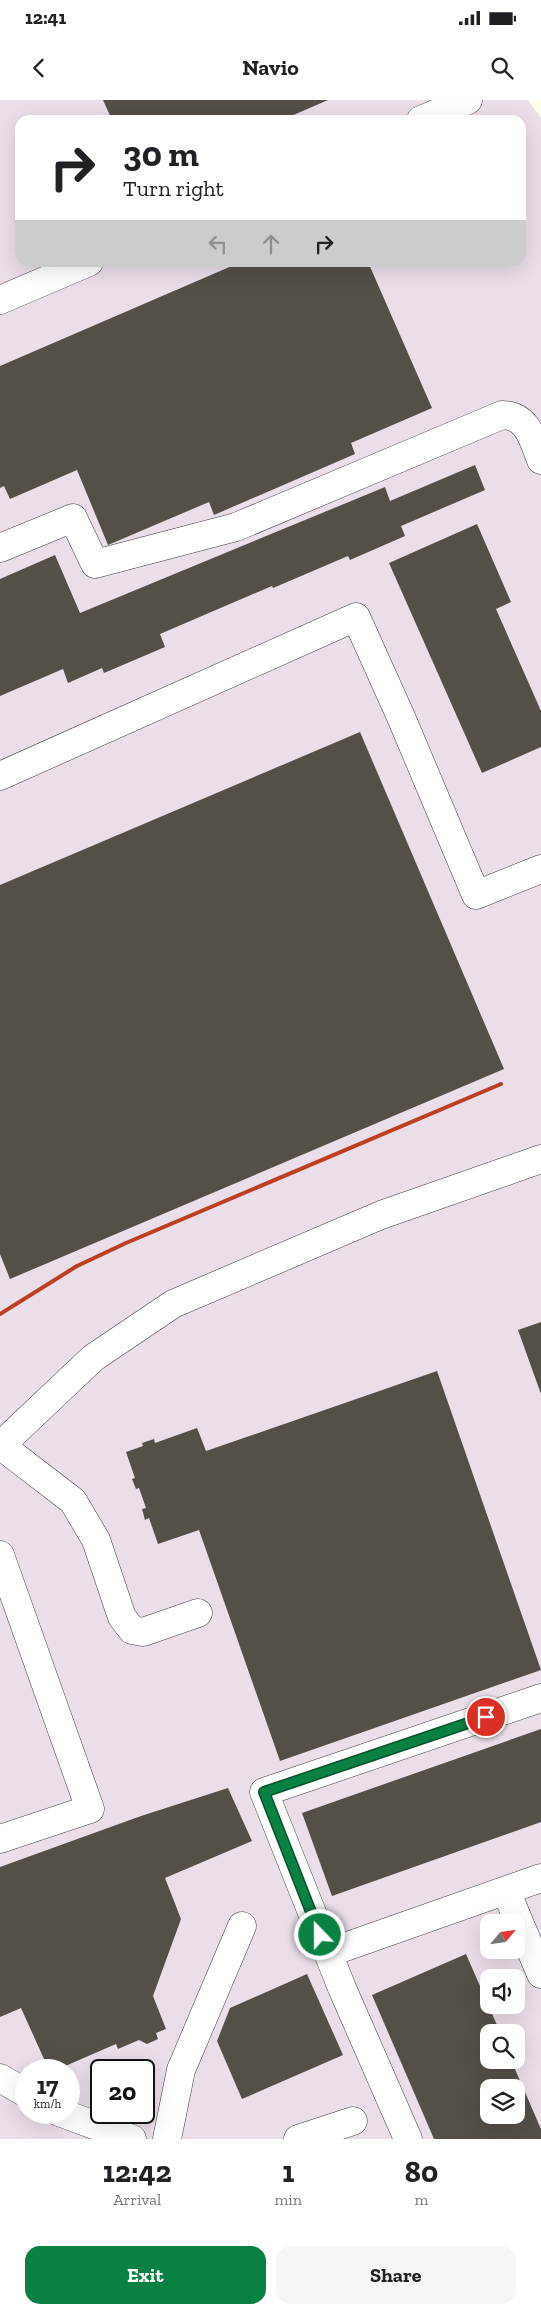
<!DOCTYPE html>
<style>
:root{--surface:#fff;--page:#f6f6f6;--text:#202124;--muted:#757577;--accent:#0b8043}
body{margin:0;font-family:"Zilla Slab",serif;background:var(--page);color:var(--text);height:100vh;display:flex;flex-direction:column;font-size:19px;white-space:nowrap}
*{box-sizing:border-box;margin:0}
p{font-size:16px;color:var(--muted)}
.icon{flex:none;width:28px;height:28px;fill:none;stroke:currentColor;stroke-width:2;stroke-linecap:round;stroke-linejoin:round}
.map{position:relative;height:2039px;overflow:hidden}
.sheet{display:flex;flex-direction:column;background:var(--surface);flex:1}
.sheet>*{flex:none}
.guide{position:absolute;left:15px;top:15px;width:511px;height:152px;border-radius:15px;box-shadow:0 5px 20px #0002;background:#fff;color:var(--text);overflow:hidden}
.needle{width:32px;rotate:61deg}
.controls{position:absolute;left:480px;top:1814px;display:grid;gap:10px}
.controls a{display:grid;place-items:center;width:45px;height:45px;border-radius:10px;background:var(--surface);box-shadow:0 5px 20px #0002;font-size:25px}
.speed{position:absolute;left:15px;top:1959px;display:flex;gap:10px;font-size:25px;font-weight:700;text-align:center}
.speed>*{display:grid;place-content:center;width:65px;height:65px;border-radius:50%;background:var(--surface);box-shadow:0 5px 20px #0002;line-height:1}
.speed small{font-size:12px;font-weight:400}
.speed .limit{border:2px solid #111;border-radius:8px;background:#fff;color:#111}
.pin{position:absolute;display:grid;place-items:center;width:42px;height:42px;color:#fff;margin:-21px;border:2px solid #fff;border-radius:50%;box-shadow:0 1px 5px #0007}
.me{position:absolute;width:55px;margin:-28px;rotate:338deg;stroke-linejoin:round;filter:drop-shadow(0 0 4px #0008)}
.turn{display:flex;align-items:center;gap:18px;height:105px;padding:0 25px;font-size:22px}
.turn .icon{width:65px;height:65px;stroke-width:2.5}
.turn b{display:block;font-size:35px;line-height:42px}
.lanes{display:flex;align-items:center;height:48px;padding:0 25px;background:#0003;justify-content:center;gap:25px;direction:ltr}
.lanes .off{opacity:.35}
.eta{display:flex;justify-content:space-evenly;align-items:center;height:85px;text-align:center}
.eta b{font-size:30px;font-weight:800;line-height:35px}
.primary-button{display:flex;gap:10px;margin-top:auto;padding:10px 25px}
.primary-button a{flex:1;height:58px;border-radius:15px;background:var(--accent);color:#fff;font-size:20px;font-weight:800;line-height:58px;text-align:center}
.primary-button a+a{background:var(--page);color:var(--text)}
.status{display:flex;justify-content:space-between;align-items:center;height:35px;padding:0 25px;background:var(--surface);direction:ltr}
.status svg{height:14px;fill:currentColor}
header{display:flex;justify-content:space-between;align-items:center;height:65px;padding:0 25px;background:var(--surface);font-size:22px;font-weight:800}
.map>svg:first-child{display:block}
.industrial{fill:#eadee9;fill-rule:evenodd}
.building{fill:#544f47;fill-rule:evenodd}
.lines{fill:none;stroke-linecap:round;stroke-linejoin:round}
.minor-casing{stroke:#3e3e3e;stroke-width:29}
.minor{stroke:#fff;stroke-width:28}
.rail{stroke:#bc3f21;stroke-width:4}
.route-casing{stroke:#07532c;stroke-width:12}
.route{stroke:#0b8043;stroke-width:9}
</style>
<div class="status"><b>12:41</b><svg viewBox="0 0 49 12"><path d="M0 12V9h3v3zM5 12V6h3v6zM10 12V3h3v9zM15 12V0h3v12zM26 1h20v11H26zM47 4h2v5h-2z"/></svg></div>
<header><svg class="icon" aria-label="back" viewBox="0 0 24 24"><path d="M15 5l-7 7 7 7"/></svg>Navio<svg class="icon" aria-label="search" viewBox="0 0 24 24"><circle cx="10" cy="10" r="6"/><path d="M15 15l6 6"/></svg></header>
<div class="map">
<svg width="541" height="2039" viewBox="0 0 541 2039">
<rect width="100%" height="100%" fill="#feffe9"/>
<!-- industrial -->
<path class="industrial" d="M0 0H528L541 18V2039H0ZM20 20H521V162H20ZM489 1822H516V1850H489ZM489 1878H516V1905H489ZM489 1932H516V1960H489ZM26 1970H69V2012H26ZM101 1970H144V2012H101ZM489 1988H516V2015H489Z"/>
<!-- building -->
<g class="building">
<path d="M103 0H328L282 20H112Z"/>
<path d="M241 162H368L432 308 351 343 355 354 214 415 209 402 108 445 77 370 10 399 4 386 0 388V266Z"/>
<path d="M475 365 485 390 401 426 405 436 350 460 348 456 273 488 272 486 160 534 165 547 104 573 102 568 68 583 63 569 0 596V479L55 455 80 513 385 387 390 401Z"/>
<path d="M477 424 511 502 496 509 541 611V647L482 673 389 463Z"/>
<path d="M360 632 504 969 10 1179 0 1154V785Z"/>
<path d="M541 1222V1294L518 1230Z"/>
<path d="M437 1271 541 1570 280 1661 199 1430 158 1444 149 1418 145 1420 142 1409 146 1408 139 1388 136 1389 132 1379 135 1378 126 1352 143 1346 142 1343 154 1339 155 1343 197 1328 206 1351Z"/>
<path d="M541 1629V1722L332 1796 302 1713Z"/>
<path d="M228 1688 252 1741 165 1778 181 1819 153 1896 166 1929 156 1933 158 1939 147 1944 139 1940 118 1949 116 1944 56 1970H49L21 1908 0 1917V1767L141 1716Z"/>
<path d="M466 1854 500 1932H489V1960H511L541 2029V2039H434L372 1895ZM489 1988H516V2015H489Z"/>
<path d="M307 1874 343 1955 242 1999 217 1941 230 1908Z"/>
</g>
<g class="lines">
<!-- minor casing -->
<g class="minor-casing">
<g id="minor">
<path d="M421 20 468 0"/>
<path d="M0 200 89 162"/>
<path d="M0 448 73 418 95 464 236 427 502 315C528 315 533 340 541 360"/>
<path d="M0 676 356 517 401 617 476 795 541 769"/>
<path d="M0 1345 73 1401 96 1440 122 1517 132 1530 143 1532 198 1513"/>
<path d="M0 1348V1346L93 1258 173 1204 381 1115 541 1059"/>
<path d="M0 1455 90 1709 0 1739"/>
<path d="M506 1791 541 1874"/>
<path d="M328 1853 541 1778"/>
<path d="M0 1978 26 1993"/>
<path d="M59 2012 132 2039"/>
<path d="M167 2039 181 1970 242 1826"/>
<path d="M298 2039 353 2021"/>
<path d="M408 2039 342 1888 264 1692 541 1598"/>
</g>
</g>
<!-- minor -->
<use href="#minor" class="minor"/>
<!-- rail -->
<path class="rail" d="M0 1214 77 1166 126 1143 501 984"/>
</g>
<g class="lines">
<!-- route casing -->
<g class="route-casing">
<path id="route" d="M320 1835 264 1692 486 1617"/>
</g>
<!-- route -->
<use href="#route" class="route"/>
</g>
</svg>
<div class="controls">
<a><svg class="needle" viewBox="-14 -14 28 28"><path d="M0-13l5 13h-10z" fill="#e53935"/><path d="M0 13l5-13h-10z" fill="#757577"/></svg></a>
<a><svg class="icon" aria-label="sound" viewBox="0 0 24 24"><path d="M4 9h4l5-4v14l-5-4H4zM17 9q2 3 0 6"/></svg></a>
<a><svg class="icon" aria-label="search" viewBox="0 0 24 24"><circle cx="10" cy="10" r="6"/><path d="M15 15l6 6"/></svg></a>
<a><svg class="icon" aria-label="layers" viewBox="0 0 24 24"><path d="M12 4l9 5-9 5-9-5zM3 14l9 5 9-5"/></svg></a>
</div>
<div class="speed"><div>17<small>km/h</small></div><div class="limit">20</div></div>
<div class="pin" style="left:486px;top:1617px;background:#d93025"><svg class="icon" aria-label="arrive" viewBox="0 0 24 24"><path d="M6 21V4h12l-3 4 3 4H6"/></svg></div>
<svg class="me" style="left:320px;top:1835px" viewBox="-20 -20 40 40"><circle r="17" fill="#0b8043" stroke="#fff" stroke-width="3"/><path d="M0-11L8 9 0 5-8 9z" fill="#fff"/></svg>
<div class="guide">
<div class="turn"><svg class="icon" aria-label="right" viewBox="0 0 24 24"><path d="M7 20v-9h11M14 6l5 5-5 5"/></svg><div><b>30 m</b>Turn right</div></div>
<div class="lanes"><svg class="icon off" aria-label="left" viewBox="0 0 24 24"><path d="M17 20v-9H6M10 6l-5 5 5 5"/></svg><svg class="icon off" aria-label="ahead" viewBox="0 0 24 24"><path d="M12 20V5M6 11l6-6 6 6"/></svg><svg class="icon" aria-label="right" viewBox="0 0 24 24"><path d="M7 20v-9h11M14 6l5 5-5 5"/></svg></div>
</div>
</div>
<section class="sheet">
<div class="eta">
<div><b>12:42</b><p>Arrival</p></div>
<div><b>1</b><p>min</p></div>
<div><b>80</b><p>m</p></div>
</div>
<div class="primary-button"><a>Exit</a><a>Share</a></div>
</section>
